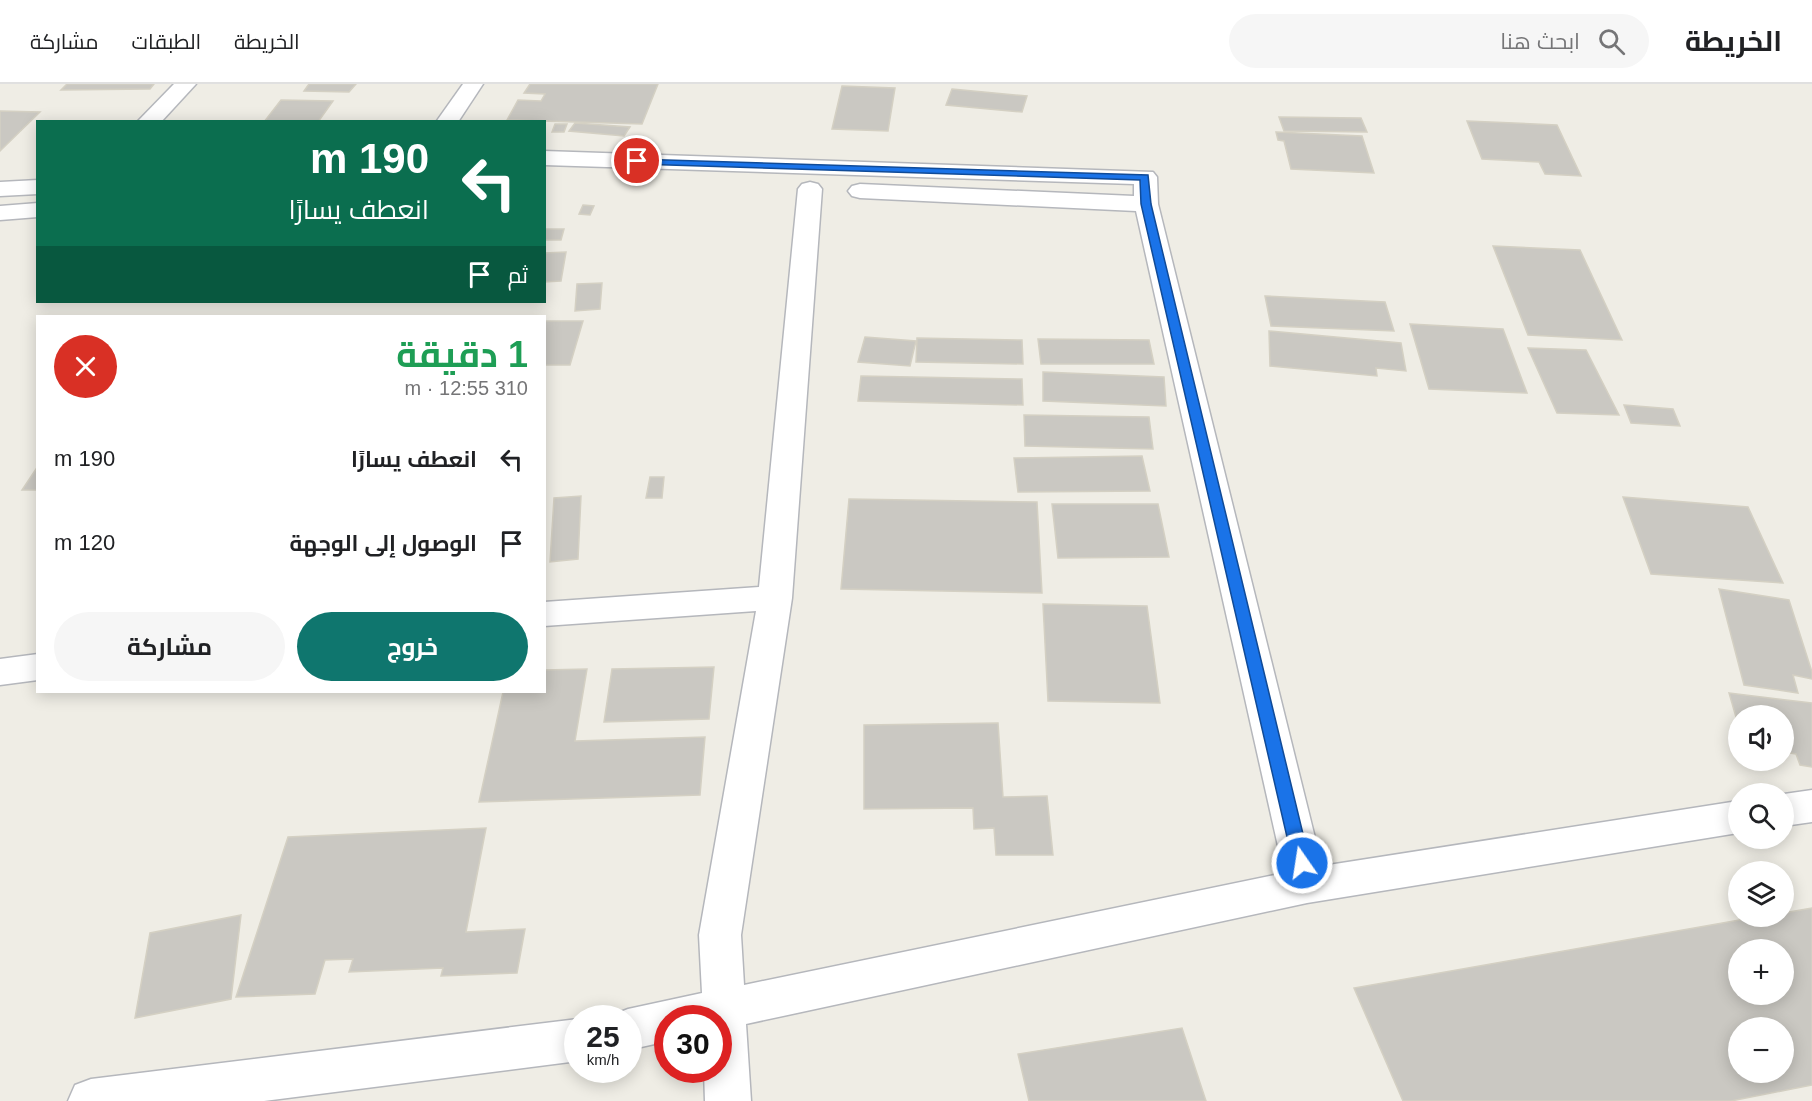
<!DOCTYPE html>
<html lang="ar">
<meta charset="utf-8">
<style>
:root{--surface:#fff;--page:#f6f6f6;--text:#202124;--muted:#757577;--line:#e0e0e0;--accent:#0f766e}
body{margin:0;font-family:Arial,Cairo,sans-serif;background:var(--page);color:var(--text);direction:rtl;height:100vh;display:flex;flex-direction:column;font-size:22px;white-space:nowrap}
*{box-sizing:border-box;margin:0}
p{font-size:20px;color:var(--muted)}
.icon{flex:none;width:33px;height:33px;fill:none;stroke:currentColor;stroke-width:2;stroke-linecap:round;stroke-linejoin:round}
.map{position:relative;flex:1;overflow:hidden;direction:ltr}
.panel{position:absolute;left:36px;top:231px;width:510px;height:378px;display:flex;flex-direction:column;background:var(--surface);border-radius:0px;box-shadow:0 3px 15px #0003;direction:rtl}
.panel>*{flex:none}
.hud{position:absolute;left:36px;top:36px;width:510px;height:183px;border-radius:0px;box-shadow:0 3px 15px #0003;direction:rtl;background:#0b6e4f;color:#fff;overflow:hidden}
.buttons{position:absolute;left:1728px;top:621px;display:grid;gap:12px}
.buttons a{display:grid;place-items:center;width:66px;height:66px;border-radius:50%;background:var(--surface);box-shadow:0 3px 15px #0003;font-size:30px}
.speed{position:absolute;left:564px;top:921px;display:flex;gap:12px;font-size:30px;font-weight:700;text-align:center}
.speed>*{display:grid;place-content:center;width:78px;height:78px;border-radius:50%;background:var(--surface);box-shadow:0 3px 15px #0003;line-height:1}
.speed small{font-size:15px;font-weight:400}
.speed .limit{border:9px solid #d22;background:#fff;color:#111}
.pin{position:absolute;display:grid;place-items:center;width:51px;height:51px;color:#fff;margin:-26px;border:3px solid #fff;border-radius:50%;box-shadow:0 2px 6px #0007}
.me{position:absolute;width:66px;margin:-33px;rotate:347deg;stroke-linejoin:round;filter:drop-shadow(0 0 4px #0008)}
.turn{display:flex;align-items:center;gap:21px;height:126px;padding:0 18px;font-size:27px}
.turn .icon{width:78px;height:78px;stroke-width:2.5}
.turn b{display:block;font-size:42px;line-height:51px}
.then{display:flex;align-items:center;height:57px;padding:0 18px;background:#0003;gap:12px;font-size:22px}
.round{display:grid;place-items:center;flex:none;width:63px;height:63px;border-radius:32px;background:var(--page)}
.summary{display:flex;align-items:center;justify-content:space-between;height:102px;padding:0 18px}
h1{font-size:36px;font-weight:700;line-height:45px;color:#1e9e55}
.primary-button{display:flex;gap:12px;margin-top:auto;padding:12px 18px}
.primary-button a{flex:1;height:69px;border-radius:36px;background:var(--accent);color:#fff;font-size:24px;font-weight:700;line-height:69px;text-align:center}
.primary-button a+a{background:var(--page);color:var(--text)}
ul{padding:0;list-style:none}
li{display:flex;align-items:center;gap:18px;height:84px;padding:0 18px}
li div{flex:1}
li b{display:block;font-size:22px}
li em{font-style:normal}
header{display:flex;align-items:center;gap:36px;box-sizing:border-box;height:84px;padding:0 30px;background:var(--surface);border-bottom:2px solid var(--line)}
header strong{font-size:28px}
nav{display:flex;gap:33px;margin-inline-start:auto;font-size:21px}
.search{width:420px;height:54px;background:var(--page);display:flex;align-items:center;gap:15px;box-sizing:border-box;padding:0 21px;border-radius:33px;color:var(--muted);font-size:22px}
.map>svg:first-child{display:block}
.building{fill:#cac8c2;stroke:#d4d0c3;stroke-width:1.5;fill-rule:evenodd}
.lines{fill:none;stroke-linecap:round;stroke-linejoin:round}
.street-casing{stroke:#b5b7bc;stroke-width:3}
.street{fill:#fff;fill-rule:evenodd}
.route{fill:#1a73e8;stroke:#114b97;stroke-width:1.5}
</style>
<header>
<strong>الخريطة</strong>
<div class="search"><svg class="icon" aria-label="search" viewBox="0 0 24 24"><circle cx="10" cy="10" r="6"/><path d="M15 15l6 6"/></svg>ابحث هنا</div>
<nav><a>الخريطة</a><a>الطبقات</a><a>مشاركة</a></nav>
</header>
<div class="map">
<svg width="1812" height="1017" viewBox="0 0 1812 1017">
<rect width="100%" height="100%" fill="#efede5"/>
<!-- building -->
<g class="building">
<path d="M67 0H154L150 5 61 6Z"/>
<path d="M309 0H356L349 8 304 7Z"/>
<path d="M530 0H658L642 40 507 36 518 16 541 17 545 10 524 9Z"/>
<path d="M842 2 895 4 888 47 832 45Z"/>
<path d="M952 5 1027 12 1022 28 946 21Z"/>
<path d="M281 16 333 17 318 38H264Z"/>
<path d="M0 27 40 28 0 67Z"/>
<path d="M1279 33 1361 34 1367 48 1284 47Z"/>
<path d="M1467 37 1557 41 1581 92 1545 90 1539 78 1482 75Z"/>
<path d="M575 39 630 43 624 52 569 47Z"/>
<path d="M555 40H567L564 48H552Z"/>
<path d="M1276 48 1362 52 1374 89 1291 85 1284 57 1278 56Z"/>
<path d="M583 121 594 122 590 131 579 130Z"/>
<path d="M544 145H564L561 156H544Z"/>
<path d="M1493 162 1580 166 1622 256 1528 251Z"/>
<path d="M566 168 561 197 544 198V169Z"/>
<path d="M602 199 600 225 575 227 577 200Z"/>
<path d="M1265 212 1385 218 1394 247 1271 242Z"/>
<path d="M544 237H583L570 281H544Z"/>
<path d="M1410 240 1503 245 1527 309 1429 305Z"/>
<path d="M1269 247 1401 259 1406 287 1376 284 1377 292 1270 282Z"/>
<path d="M865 253 916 257 910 282 858 278Z"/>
<path d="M917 254 1022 256 1023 280 916 278Z"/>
<path d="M1038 255 1149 256 1154 280H1041Z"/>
<path d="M1528 264 1586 266 1619 331 1557 329Z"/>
<path d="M1043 288 1164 293 1166 322 1043 317Z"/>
<path d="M861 292 1022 295 1023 321 858 317Z"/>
<path d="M1624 321 1673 325 1680 342 1631 339Z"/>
<path d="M1024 331 1149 333 1153 365 1025 362Z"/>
<path d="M1142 372 1150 407 1018 408 1014 374Z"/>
<path d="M38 382V406H22Z"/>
<path d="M650 393H664L662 414H646Z"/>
<path d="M581 412 578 475 550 478 554 414Z"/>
<path d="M1623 413 1748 423 1783 499 1651 490Z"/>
<path d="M849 415 1037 418 1042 509 841 505Z"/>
<path d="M1052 420H1158L1169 473 1058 474Z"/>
<path d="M1719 505 1789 516 1812 588V595L1793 591 1798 609 1744 601Z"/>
<path d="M1043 520 1147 522 1160 619 1048 617Z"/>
<path d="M714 583 709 635 604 638 612 585Z"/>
<path d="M587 585 575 657 705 653 700 711 479 718 503 608H544V586Z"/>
<path d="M1729 609 1812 619V683L1800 681 1796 670 1784 668V632H1738V640Z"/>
<path d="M998 639 1003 713 1047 712 1053 771H996L994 744 974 745 973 724 864 725V641Z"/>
<path d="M486 744 466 848 525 845 517 889 441 892 443 884 349 888 353 875 325 876 315 910 236 913 288 753Z"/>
<path d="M1812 824V1001L1731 1017H1403L1354 904 1762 832H1784V829ZM1738 866H1784V910H1738ZM1738 944H1784V988H1738Z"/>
<path d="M241 831 231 915 135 934 150 849Z"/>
<path d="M1182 944 1206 1017H1029L1018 970Z"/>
</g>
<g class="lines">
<!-- street casing -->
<g class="street-casing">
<g id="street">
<path d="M174 0H196L161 38H137Z"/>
<path d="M463 0H483L458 38H436Z"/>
<path d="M544 67 1153 88 1157 93 1158 120 1322 782 1738 717V749L1307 819 746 940 751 1017H705L704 986H718V934H668V957L628 966V934H611L613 931 628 925 702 909 699 851 756 527 544 542V518L759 503 798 105 802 100 810 98 818 100 822 105 792 514 741 851 744 901 1284 789 1136 127 860 114 852 112 848 107 852 102 860 100 1134 112V100L544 81Z"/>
<path d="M38 96V110L0 112V98Z"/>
<path d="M38 119V133L0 136V122Z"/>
<path d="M38 570V596L0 601V575Z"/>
<path d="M1812 706V738L1784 742V710Z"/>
<path d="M578 935V977L264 1017H68L75 1001 91 995Z"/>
</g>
</g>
<!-- street -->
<use href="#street" class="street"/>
</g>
<!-- route -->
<path class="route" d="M634 75 1148 91 1151 120 1310 779 1307 784 1302 786 1296 784 1293 779 1141 120 1140 96 637 80 634 79Z"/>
</svg>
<div class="buttons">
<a><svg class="icon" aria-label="sound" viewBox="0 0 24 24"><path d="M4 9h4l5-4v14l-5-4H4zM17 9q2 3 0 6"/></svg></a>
<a><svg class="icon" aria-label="search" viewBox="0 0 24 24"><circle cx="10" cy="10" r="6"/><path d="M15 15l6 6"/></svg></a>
<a><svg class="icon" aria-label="layers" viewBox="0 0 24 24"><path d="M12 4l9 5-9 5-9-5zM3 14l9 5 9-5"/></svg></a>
<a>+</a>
<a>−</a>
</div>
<div class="speed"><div>25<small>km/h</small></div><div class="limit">30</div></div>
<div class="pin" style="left:637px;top:77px;background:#d93025"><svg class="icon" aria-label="arrive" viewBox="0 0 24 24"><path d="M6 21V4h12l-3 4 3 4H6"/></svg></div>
<svg class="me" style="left:1302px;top:779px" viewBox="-20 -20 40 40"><circle r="17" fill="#1a73e8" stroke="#fff" stroke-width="3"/><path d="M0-11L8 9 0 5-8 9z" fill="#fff"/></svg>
<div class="hud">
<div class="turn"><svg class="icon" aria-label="left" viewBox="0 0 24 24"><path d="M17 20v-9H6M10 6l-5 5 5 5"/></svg><div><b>190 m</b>انعطف يسارًا</div></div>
<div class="then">ثم<svg class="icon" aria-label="arrive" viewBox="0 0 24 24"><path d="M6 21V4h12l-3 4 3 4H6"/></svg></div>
</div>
<section class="panel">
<div class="summary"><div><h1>1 دقيقة</h1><p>310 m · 12:55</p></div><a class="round" style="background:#d93025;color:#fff"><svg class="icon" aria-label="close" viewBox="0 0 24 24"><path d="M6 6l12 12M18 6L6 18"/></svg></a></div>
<ul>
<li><svg class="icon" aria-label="left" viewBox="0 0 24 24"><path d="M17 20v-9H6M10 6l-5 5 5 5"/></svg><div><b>انعطف يسارًا</b></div><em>190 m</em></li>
<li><svg class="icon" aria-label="arrive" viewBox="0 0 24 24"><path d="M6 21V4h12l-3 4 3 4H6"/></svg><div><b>الوصول إلى الوجهة</b></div><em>120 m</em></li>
</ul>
<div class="primary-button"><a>خروج</a><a>مشاركة</a></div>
</section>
</div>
